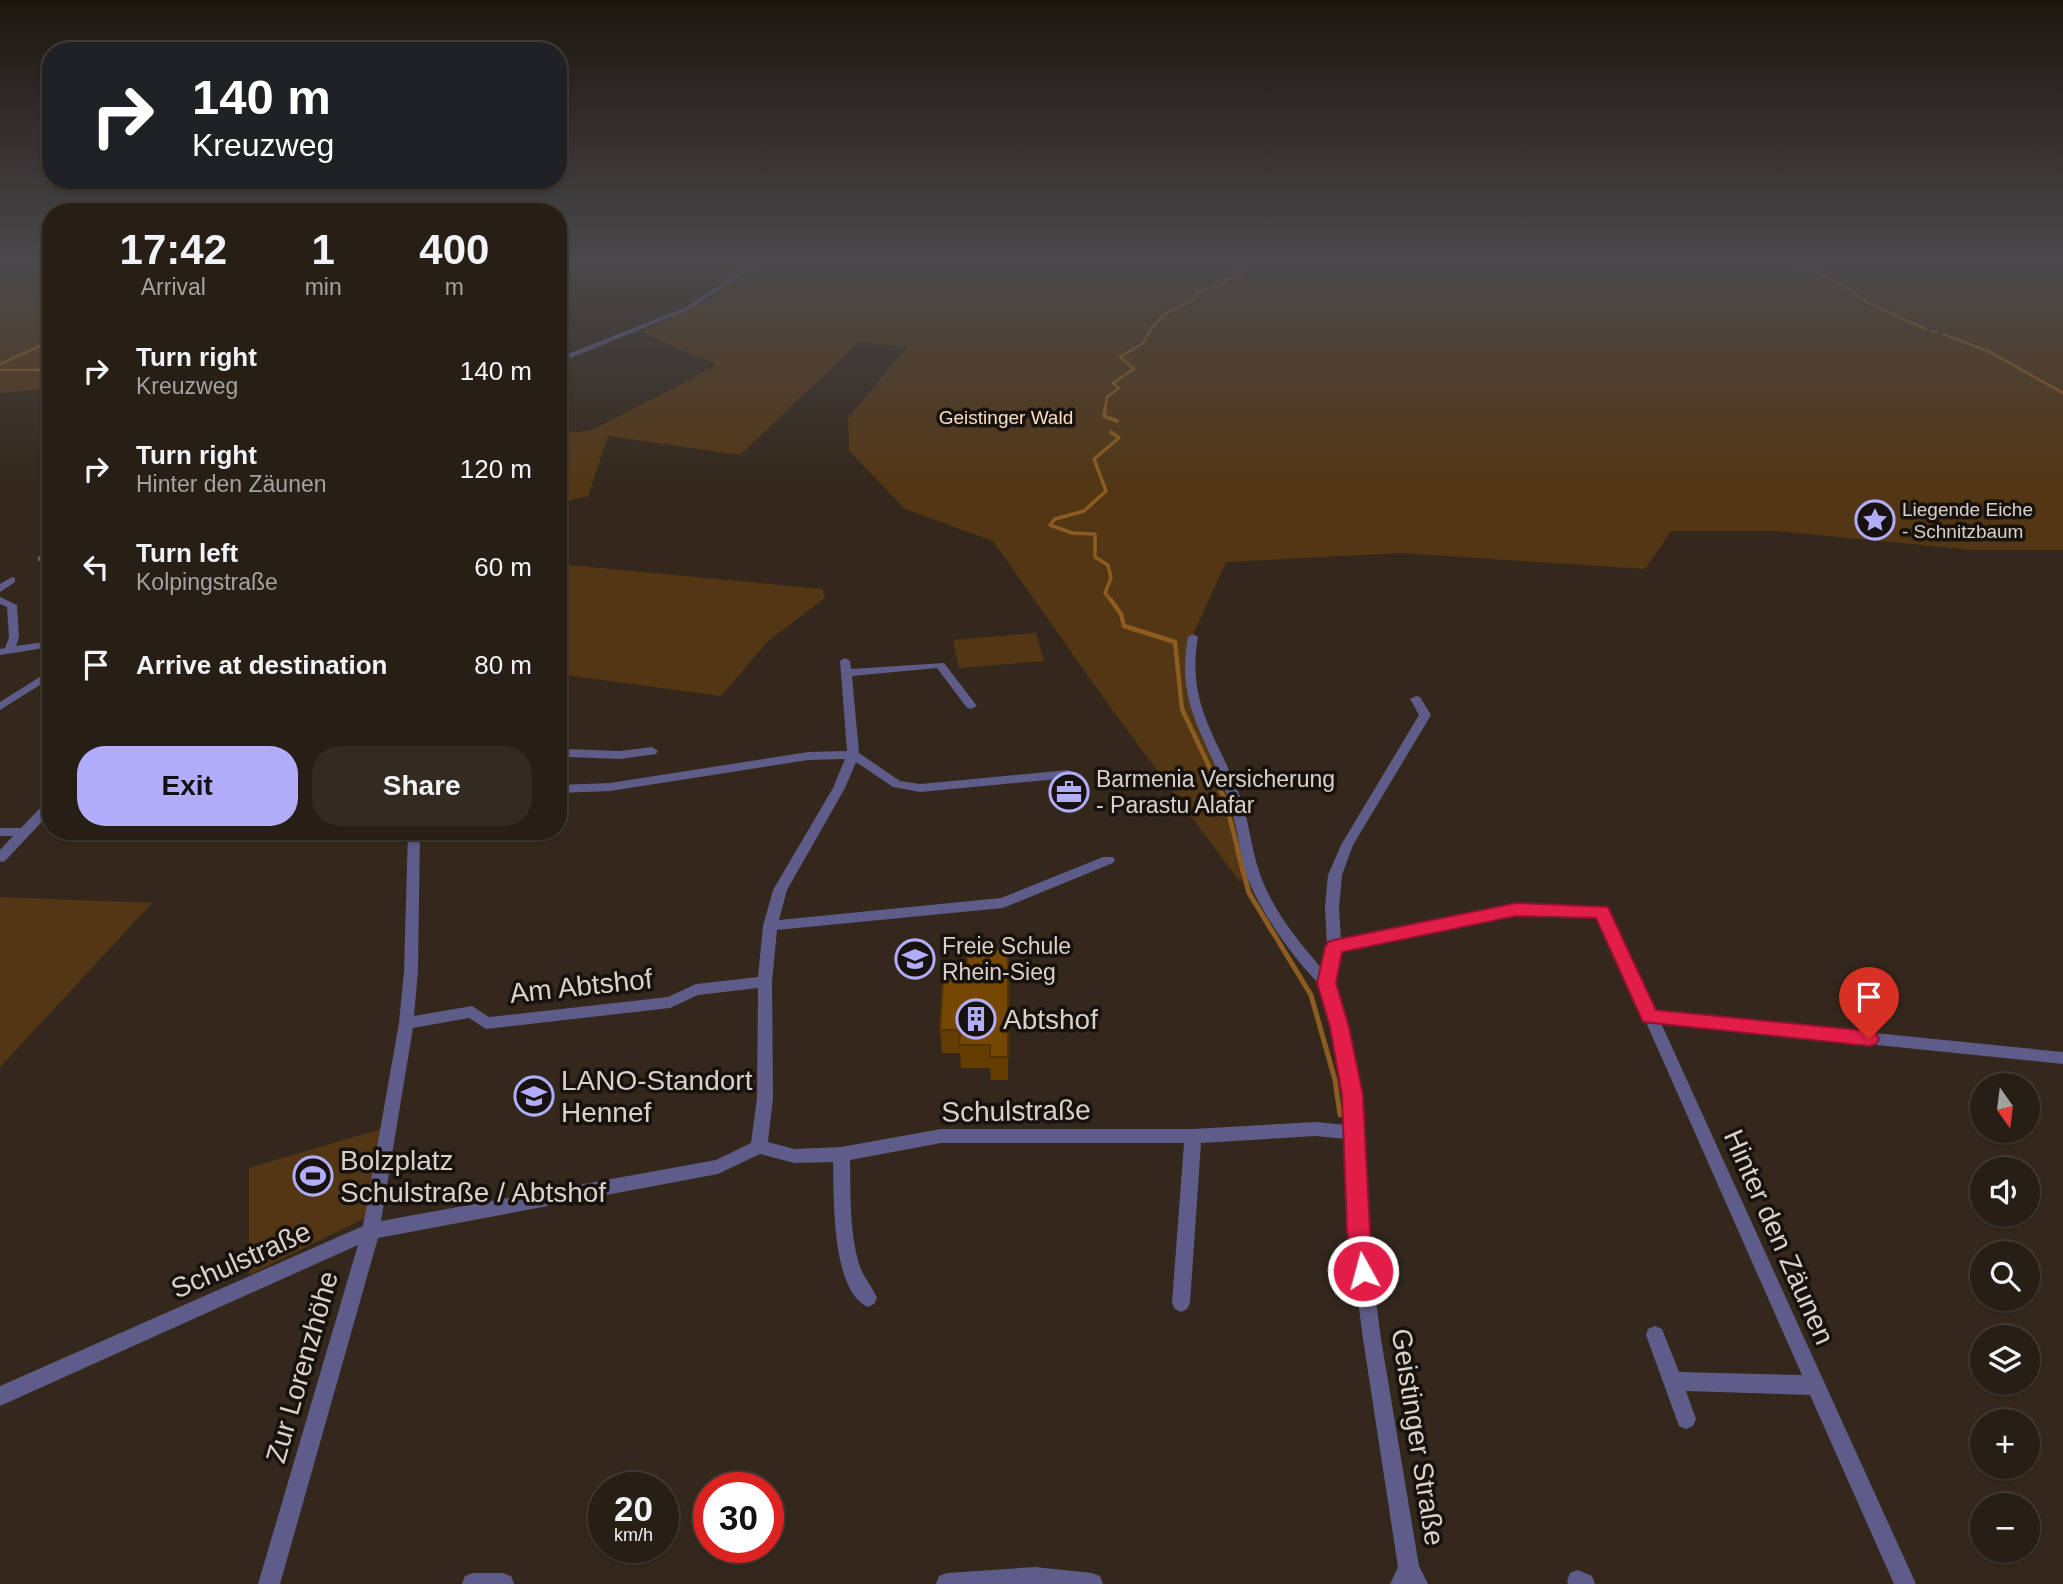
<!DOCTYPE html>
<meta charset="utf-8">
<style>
:root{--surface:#271e15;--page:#332b22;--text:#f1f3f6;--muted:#a4a2a0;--line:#433c34;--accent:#b1adfa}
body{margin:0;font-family:Helvetica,sans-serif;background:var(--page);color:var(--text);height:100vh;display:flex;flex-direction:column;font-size:26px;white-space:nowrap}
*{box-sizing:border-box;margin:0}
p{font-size:23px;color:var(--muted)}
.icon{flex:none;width:38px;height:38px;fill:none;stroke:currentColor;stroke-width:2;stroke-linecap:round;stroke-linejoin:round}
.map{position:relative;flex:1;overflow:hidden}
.drawer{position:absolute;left:42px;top:203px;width:525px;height:637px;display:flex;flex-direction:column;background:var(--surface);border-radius:28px;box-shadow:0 2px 5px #0004,0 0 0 2px var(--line)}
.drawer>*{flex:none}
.banner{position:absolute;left:42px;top:42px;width:525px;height:147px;border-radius:28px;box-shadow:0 2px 5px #0004,0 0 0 2px var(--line);background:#202124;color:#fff;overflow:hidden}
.needle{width:46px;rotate:166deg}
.fabs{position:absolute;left:1970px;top:1073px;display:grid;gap:14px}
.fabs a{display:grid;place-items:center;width:70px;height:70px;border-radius:50%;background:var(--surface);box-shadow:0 2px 5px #0004,0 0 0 2px var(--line);font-size:35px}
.speed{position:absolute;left:588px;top:1472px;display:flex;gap:14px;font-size:35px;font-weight:700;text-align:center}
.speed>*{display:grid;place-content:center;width:91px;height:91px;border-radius:50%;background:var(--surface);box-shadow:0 2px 5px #0004,0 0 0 2px var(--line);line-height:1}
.speed small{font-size:18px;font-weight:400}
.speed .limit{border:10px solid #d22;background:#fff;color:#111}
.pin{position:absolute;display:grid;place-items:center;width:60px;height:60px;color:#fff;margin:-72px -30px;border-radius:50% 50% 50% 0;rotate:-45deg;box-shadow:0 0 7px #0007}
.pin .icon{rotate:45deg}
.me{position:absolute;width:77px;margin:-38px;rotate:353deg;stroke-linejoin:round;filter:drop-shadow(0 0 5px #0008)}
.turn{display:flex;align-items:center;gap:24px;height:147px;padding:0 35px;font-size:32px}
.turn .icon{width:91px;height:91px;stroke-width:2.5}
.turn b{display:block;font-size:49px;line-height:60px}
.eta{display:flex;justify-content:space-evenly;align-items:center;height:119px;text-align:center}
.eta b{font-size:42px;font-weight:700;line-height:49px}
.action{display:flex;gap:14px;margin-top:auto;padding:14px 35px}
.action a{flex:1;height:80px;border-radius:28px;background:var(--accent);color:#111;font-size:28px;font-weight:700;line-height:80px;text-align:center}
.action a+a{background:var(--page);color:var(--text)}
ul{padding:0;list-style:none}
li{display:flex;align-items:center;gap:21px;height:98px;padding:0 35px}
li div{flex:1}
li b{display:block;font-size:26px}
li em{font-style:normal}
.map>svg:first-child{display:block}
.green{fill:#533715}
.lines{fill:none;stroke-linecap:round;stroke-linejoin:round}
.stream-far3{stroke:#8c5c21;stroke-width:2.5}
.stream-far2{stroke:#8c5c21;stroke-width:3.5}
.stream-far1{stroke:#8c5c21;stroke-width:4.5}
.stream{stroke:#8c5c21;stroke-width:5}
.street{fill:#5e5c88;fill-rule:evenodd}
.wall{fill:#653d00}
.building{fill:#754700;stroke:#523200;stroke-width:2}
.route{fill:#e11d48;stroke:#92132f;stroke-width:2}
.labels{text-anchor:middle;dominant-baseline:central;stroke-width:7;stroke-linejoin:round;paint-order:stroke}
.far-park-label{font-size:19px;fill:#fbdec1;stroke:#17120d}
.far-poi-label{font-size:19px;fill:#d9d1c9;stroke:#17120d;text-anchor:start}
.poi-label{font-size:23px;fill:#d9d1c9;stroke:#17120d;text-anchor:start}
.near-street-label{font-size:28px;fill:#d9d1c9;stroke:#17120d}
.near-poi-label{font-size:28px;fill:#d9d1c9;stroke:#17120d;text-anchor:start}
</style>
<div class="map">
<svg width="2063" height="1584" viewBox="0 0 2063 1584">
<rect width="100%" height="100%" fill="#34281c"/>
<!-- green -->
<g class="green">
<path d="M0 261H51V389L0 393Z"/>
<path d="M718 261H2063V550H1974L1775 531H1671L1645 569 1401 553 1226 562 1192 637V698L1234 799 1255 878 1239 881 1105 700 993 541 905 509 849 451 848 418 907 347 859 342 740 455 608 436 588 496 558 503V434L592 430 717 365 641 332 717 296 724 268Z"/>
<path d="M558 564 822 589 825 598 768 641 721 696 558 674Z"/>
<path d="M1036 633 1044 661 959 668 953 640Z"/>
<path d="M0 897 152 903 0 1067Z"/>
<path d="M381 1129 367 1217 249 1275V1168Z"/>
</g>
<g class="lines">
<!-- stream-far3 -->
<g class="stream-far3">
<path d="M1794 261 1849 289 1868 303 1926 329"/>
<path d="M1932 331 1937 332"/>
<path d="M1943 334 1990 352 2063 393"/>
<path d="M0 364 51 341"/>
<path d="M0 370H51"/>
<path d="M1105 410 1107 397 1119 388 1113 383 1134 369 1120 357 1143 343 1152 327 1166 313 1193 301 1196 293 1225 284 1224 280 1240 277 1244 268 1235 261"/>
</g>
<!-- stream-far2 -->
<g class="stream-far2">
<path d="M1105 409 1104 416 1117 421"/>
<path d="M1111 432 1119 438 1094 459 1106 491 1084 511 1055 519 1050 525 1072 533 1095 534V557L1108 565 1111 578 1105 593 1112 602"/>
</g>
<!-- stream-far1 -->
<path class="stream-far1" d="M1111 600 1121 614 1124 626 1175 642 1182 709 1225 800 1238 850"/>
<!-- stream -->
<path class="stream" d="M1237 848 1249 893 1311 995 1335 1080 1340 1115"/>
<!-- street -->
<g class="street">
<path d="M570 261H576L567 281 558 287V282L562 279Z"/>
<path d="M756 261H764L688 310 558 363V358L684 308Z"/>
<path d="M51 549V557L44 561H38V557Z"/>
<path d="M12 577 15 578V582L0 592V584Z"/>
<path d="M0 597 17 605 19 637 16 646 51 641V647L0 655V649L5 648 9 637 7 607 0 604Z"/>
<path d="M1193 634 1198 637C1186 706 1219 738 1241 799 1249 822 1251 847 1259 871 1271 908 1297 940 1322 969L1327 947 1325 907 1328 875 1341 845 1419 715 1410 699 1416 696 1420 697 1431 715 1353 845 1342 875 1339 907 1341 940 1516 905 1602 907 1607 909 1656 1011 2063 1052V1064L1661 1023 1916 1584H1894L1810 1395 1686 1391 1696 1419 1693 1426 1686 1429 1679 1426 1646 1335 1648 1329 1655 1326 1662 1329 1679 1372 1802 1375 1611 943 1598 917 1516 915 1340 951 1333 983 1348 1027 1361 1095 1367 1231 1381 1339 1419 1566 1428 1584H1390L1398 1567 1363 1339 1349 1231 1346 1139 1316 1136 1201 1143 1190 1303 1187 1309 1181 1312 1175 1309 1172 1303 1184 1143H941L850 1160C851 1194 849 1230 859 1264 863 1277 872 1286 877 1298L874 1304 868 1307C831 1292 834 1195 833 1162L794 1163 760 1154 718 1174 378 1238 280 1584H258L358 1245 0 1406V1386L363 1226 399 1023 404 971 408 831H420L418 971 414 1016 472 1006 489 1017 668 997 696 984 758 977 763 926 773 890 833 788 845 759 808 760 610 791 558 793V785L610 783 808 752 847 751 840 661 845 658 850 661 851 669 944 663 977 706 971 709 967 708 937 668 852 676 859 753 900 781 920 784 1068 770 1074 774 1068 778 920 792 893 787 856 762 845 788 787 890 779 920 1001 898 1103 857H1113L1115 860 1113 863 1003 908 777 930 772 982 773 1098 768 1142 794 1149 841 1147 941 1129H1193L1316 1122 1346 1125C1345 1080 1337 1031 1321 989 1317 980 1307 972 1301 964 1287 947 1275 930 1264 911 1255 896 1247 880 1243 862 1238 842 1236 820 1229 800 1208 738 1175 707 1188 637ZM758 988 757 1098 751 1143 716 1160 381 1221 413 1028 469 1018 486 1029 670 1008 698 995Z"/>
<path d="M51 670V678L0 710V702Z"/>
<path d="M652 747 658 751 656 754 620 759 569 757 562 769 558 770V755L561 750 565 749 620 751Z"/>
<path d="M51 800V812L5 861 0 862V850L13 836H0V828H21L47 801Z"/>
<path d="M1035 1567 1092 1573 1100 1576 1103 1584H936L939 1576 947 1573Z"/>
<path d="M1578 1570 1592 1576 1595 1584H1568L1567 1581 1570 1573Z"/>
<path d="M473 1573H503L511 1576 514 1584H462L465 1576Z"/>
</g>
</g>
<!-- wall -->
<path class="wall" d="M1008 948V1080H991L990 1068H961L960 1053H942L940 1030 967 962Z"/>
<!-- building -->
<path class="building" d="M1008 948V1057H990V1045H959L960 1030H940L944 962H967V949Z"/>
<!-- sky -->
<linearGradient id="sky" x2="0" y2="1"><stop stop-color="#1d160f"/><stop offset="0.54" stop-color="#4a484b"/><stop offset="1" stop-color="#4a484b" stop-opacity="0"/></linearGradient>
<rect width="2063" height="483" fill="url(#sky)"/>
<!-- route -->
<path class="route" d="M1516 903 1608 907 1656 1010 1869 1031 1876 1033 1879 1039 1876 1044 1869 1046 1643 1022 1596 918 1516 916 1342 952 1336 983 1349 1027 1363 1095 1370 1231 1375 1271 1372 1279 1363 1282 1355 1279 1347 1231 1342 1095 1330 1027 1317 983 1325 947 1328 942 1334 940Z"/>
<!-- icons -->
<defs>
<g id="sight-ring" transform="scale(2.0125)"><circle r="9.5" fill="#17120d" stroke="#b1adfa" stroke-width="1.5"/><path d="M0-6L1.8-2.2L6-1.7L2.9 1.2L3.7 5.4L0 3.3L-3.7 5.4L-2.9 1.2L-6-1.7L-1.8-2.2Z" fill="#b1adfa"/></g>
<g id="office-ring" transform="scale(2.0125)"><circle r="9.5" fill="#17120d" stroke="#b1adfa" stroke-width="1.5"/><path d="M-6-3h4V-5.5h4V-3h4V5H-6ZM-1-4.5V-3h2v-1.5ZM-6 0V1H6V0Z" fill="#b1adfa"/></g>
<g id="school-ring" transform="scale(2.0125)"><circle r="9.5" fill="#17120d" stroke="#b1adfa" stroke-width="1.5"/><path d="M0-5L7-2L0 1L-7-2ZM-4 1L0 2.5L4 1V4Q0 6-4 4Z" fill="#b1adfa"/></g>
<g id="building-ring" transform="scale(2.0125)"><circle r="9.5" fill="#17120d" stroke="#b1adfa" stroke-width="1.5"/><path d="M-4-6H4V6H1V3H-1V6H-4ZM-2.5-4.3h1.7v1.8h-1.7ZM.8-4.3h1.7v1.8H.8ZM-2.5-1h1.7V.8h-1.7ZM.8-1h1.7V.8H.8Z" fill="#b1adfa"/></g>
<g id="stadium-ring" transform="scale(2.0125)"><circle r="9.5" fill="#17120d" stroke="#b1adfa" stroke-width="1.5"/><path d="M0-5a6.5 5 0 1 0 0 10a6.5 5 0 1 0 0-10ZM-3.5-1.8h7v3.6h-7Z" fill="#b1adfa"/></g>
</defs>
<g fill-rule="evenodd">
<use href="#sight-ring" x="1875" y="520"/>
<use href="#office-ring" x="1069" y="792"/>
<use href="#school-ring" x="915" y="959"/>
<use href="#building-ring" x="976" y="1019"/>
<use href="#school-ring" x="534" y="1096"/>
<use href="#stadium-ring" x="313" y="1176"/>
</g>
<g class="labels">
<!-- far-park labels -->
<g class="far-park-label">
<text x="1006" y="417">Geistinger Wald</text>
</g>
<!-- far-poi labels -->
<g class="far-poi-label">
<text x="1902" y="509">Liegende Eiche<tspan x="1902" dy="22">- Schnitzbaum</tspan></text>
</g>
<!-- poi labels -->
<g class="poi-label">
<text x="1096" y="779">Barmenia Versicherung<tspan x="1096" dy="26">- Parastu Alafar</tspan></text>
<text x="942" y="946">Freie Schule<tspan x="942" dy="26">Rhein-Sieg</tspan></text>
</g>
<!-- near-street labels -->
<g class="near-street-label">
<text transform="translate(581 986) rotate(-6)">Am Abtshof</text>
<text transform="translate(1016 1111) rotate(-1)">Schulstraße</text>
<text transform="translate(1779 1237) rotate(66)">Hinter den Zäunen</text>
<text transform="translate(241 1260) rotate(-24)">Schulstraße</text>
<text transform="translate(302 1367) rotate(-74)">Zur Lorenzhöhe</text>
<text transform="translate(1418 1437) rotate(81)">Geistinger Straße</text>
</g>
<!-- near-poi labels -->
<g class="near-poi-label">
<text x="1003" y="1019">Abtshof</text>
<text x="561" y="1080">LANO-Standort<tspan x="561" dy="32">Hennef</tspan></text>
<text x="340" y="1160">Bolzplatz<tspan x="340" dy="32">Schulstraße / Abtshof</tspan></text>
</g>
</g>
</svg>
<div class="fabs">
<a><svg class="needle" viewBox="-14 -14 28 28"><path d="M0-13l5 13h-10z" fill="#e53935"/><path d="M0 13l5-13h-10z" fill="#a4a2a0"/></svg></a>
<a><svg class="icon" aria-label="sound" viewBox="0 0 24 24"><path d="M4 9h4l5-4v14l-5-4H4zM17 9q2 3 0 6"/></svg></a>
<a><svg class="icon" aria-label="search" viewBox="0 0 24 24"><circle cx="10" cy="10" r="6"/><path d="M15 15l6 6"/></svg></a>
<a><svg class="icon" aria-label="layers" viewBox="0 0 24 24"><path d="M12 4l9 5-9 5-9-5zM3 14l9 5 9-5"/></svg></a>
<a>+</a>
<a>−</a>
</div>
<div class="speed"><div>20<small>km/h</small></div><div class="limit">30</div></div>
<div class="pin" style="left:1869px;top:1039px;background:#d93025"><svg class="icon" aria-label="arrive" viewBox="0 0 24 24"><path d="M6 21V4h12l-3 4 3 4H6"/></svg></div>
<svg class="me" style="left:1363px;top:1271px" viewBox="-20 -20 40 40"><circle r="17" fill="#e11d48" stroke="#fff" stroke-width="3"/><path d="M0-11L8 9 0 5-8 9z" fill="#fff"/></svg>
<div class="banner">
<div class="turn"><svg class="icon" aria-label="right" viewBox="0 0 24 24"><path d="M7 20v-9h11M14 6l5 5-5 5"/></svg><div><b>140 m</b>Kreuzweg</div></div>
</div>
<section class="drawer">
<div class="eta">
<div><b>17:42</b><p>Arrival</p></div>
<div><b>1</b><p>min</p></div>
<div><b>400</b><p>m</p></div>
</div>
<ul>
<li><svg class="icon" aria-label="right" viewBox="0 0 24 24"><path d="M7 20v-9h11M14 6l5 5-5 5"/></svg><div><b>Turn right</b><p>Kreuzweg</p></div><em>140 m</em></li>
<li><svg class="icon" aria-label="right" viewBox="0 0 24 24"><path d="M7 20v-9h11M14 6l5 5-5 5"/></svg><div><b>Turn right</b><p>Hinter den Zäunen</p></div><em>120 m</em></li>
<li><svg class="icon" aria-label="left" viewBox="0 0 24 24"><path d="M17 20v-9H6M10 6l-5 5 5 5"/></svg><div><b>Turn left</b><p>Kolpingstraße</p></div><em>60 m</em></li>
<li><svg class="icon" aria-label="arrive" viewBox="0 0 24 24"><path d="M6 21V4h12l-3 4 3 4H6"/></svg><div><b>Arrive at destination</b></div><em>80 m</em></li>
</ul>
<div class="action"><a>Exit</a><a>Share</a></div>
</section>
</div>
